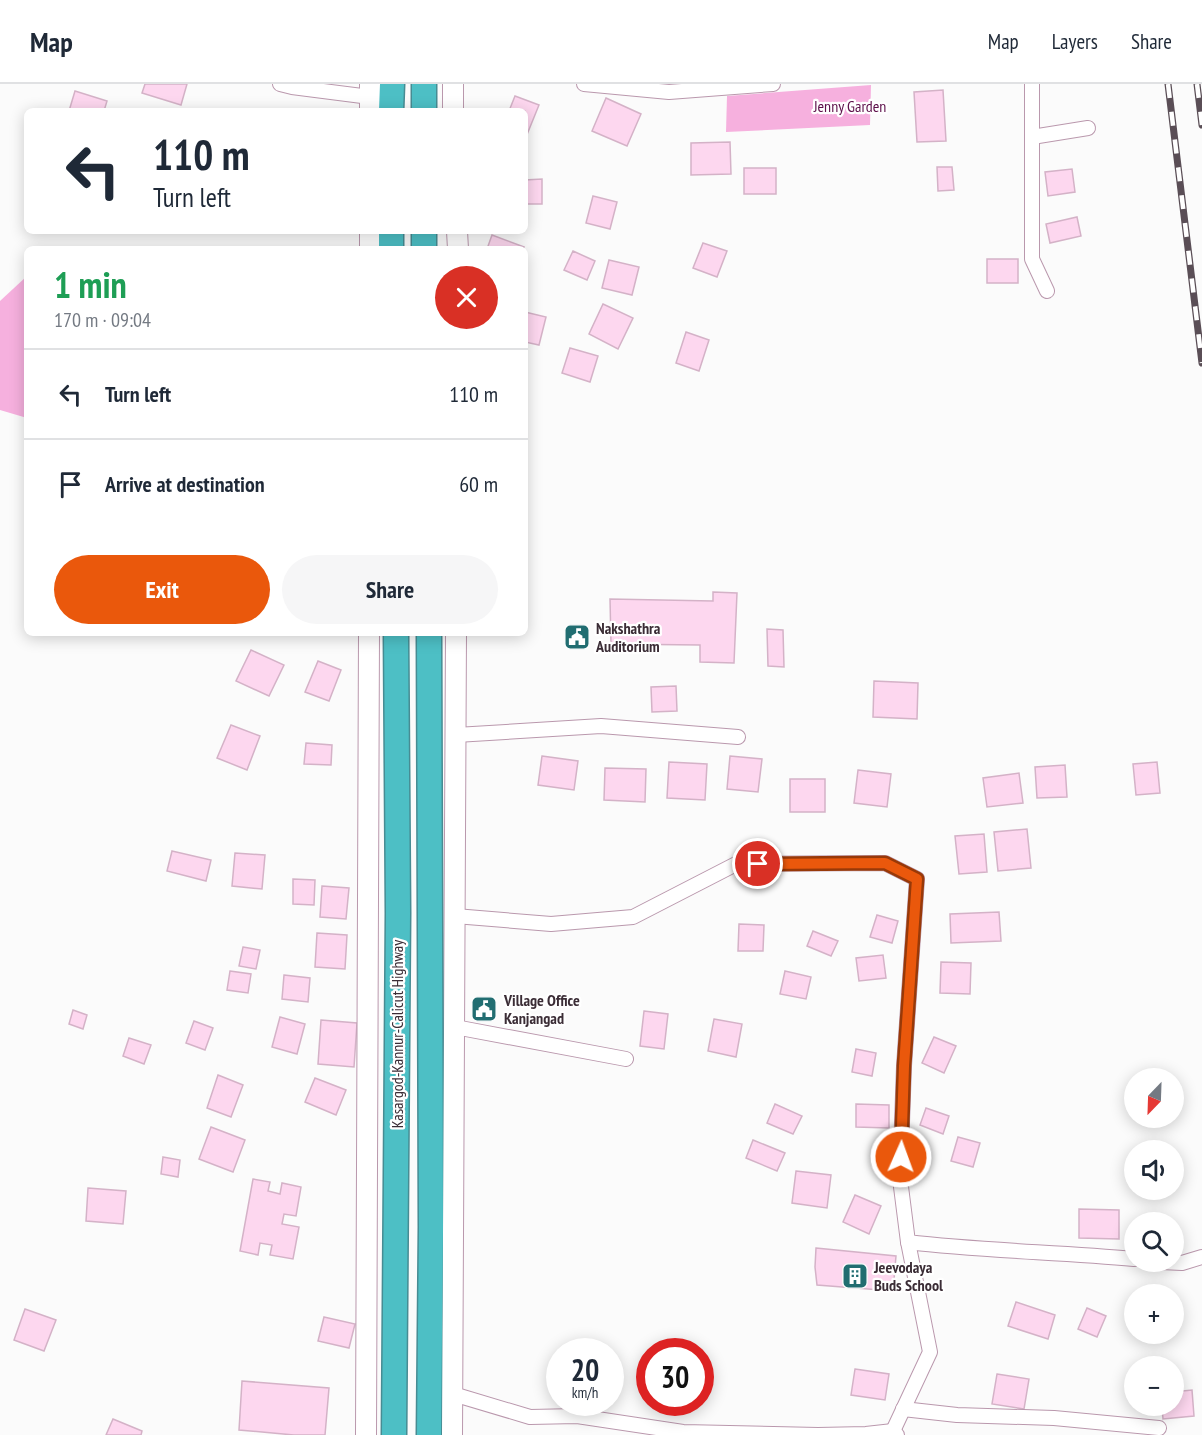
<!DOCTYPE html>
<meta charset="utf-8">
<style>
:root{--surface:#fff;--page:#f6f6f7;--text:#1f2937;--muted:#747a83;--line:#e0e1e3;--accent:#ea580c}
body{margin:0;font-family:"PT Sans Narrow",sans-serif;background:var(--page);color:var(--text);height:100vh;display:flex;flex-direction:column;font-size:22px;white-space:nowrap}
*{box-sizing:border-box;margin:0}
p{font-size:20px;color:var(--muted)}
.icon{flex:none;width:33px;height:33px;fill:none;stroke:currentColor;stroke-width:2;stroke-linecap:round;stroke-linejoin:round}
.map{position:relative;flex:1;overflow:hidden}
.details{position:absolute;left:24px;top:162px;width:504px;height:390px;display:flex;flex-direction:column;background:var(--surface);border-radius:9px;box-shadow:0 3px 15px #0003}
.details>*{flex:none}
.top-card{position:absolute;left:24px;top:24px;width:504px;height:126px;border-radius:9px;box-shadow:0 3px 15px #0003;background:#fff;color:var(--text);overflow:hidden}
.needle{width:39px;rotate:203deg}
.controls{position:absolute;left:1124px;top:984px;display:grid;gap:12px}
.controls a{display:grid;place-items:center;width:60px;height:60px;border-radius:50%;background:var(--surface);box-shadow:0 3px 15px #0003;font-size:30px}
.speed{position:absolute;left:546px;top:1254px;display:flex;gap:12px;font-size:30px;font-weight:700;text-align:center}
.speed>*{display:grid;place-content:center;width:78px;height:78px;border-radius:50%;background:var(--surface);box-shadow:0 3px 15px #0003;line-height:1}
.speed small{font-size:15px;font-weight:400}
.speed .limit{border:9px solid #d22;background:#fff;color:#111}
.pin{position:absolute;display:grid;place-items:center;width:51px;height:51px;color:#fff;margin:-26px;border:3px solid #fff;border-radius:50%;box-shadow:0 2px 6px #0007}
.me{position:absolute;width:66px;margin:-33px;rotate:2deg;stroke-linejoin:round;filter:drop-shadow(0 0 4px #0008)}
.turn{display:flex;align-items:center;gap:21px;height:126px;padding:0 30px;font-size:27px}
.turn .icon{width:78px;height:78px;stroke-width:2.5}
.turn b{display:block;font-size:42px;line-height:51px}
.round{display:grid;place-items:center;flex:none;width:63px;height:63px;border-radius:32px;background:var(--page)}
.summary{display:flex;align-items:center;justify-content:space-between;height:102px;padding:0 30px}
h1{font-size:36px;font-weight:600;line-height:45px;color:#1e9e55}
.button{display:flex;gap:12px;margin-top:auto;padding:12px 30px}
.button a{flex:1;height:69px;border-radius:36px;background:var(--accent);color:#fff;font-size:24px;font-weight:600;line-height:69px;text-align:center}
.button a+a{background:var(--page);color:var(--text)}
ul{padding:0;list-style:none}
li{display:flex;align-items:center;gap:18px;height:90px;padding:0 30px;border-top:2px solid var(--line)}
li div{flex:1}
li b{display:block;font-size:22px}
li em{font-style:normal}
header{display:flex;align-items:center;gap:36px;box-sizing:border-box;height:84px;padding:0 30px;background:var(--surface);border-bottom:2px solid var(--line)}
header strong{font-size:28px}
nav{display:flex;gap:33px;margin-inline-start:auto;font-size:21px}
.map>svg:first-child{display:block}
.green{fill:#f6b0de}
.building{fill:#fdd7ef;stroke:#d4b2c7;stroke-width:1.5}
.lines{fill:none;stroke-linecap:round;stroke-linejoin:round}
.street-casing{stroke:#ba98ad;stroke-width:16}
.secondary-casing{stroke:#ba98ad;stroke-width:22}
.highway-casing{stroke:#478c93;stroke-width:27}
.street{stroke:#fff;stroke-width:14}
.secondary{stroke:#fff;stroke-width:20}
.highway{stroke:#4dbfc5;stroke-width:24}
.rail-casing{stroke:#5a4e56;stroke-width:7}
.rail{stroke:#fff;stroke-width:4.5;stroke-dasharray:14;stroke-linecap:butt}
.route-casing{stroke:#983908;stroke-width:15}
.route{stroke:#ea580c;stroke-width:10}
.labels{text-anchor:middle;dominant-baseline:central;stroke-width:4.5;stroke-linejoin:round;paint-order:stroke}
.park-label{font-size:16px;fill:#5d0f4a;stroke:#fff}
.poi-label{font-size:16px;font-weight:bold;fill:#3b2d36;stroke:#fff;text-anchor:start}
.street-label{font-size:16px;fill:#3b2d36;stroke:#fff}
</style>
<header>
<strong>Map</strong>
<nav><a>Map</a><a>Layers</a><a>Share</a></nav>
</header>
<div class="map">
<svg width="1202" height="1351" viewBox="0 0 1202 1351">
<rect width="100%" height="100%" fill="#fbfbfb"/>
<!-- green -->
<g class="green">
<path d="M871 1 870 41 726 48 727 12Z"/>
<path d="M27 192V334L0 326V217Z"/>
</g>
<!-- building -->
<g class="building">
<path d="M145 0H187L181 21 142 9Z"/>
<path d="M943 6 946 57 917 58 914 8Z"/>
<path d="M75 7 107 17 104 27H69Z"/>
<path d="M515 12 539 21 526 53 525 27H509Z"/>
<path d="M606 14 641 30 627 62 592 47Z"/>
<path d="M730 58 731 90 691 91V59Z"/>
<path d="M937 83H952L954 106 938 107Z"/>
<rect x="744" y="84" width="32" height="26"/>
<path d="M1072 85 1075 108 1048 112 1045 88Z"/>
<path d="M542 95V120H525V96Z"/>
<path d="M593 112 617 118 610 145 586 139Z"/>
<path d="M1077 133 1081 152 1050 159 1046 140Z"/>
<path d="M492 151 524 163 523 165H487Z"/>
<path d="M703 159 727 167 717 193 693 184Z"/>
<path d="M573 167 595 177 587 196 564 186Z"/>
<rect x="987" y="175" width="31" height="24"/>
<path d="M609 176 639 183 632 211 602 204Z"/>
<path d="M603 220 633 234 618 265 589 250Z"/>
<path d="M525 228 546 233 539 261 525 258Z"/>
<path d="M686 248 709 256 699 287 676 279Z"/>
<path d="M570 264 598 272 590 298 562 289Z"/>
<path d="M713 508 737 509 734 579 700 578V561L611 560 610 515 713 517Z"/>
<path d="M767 545 783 546 784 583 768 582Z"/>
<path d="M251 566 284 581 269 612 236 597Z"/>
<path d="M318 577 341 586 329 617 305 608Z"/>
<path d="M874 597 918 599 917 635 873 633Z"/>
<path d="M676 602 677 627 652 628 651 603Z"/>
<path d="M231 641 260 652 247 686 217 674Z"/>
<path d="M306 659 332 661 331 681 304 680Z"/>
<path d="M542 672 578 677 574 706 538 701Z"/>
<path d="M730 672 762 675 758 708 727 705Z"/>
<path d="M669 678 707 680 705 716 667 714Z"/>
<path d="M1157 678 1160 709 1136 711 1133 680Z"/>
<path d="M1065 681 1067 713 1037 714 1035 683Z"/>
<path d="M605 684 646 685 645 718 604 716Z"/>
<path d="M858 686 891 690 887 723 854 719Z"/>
<path d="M1019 689 1023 719 987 723 983 694Z"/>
<rect x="790" y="695" width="35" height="33"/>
<path d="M1027 745 1031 784 998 787 994 748Z"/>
<path d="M984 750 987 788 959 790 955 752Z"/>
<path d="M172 767 211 776 206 797 167 787Z"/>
<path d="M235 769 265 771 262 805 232 802Z"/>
<path d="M293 795 315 796 314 821 293 820Z"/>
<path d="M322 802 349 804 346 835 320 833Z"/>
<path d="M999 828 1001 857 951 859 950 830Z"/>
<path d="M877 831 898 837 892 859 870 853Z"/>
<path d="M739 840 764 841 763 867H738Z"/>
<path d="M813 847 838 857 831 872 807 862Z"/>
<path d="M317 849 347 851 345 885 315 883Z"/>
<path d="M243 863 260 866 256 885 239 882Z"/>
<path d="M883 871 886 894 859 897 856 874Z"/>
<path d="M941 878 971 879 970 910 940 909Z"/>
<path d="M230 887 251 890 248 909 227 906Z"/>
<path d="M785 887 811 893 806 915 780 910Z"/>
<path d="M284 891 310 894 308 918 282 915Z"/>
<path d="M73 926 87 931 83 945 69 940Z"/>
<path d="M644 927 668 930 664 965 640 962Z"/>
<path d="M280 933 305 940 297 970 272 963Z"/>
<path d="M714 935 742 940 736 973 708 967Z"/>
<path d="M321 936 357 939 354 983 318 980Z"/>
<path d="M194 937 213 944 205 966 186 959Z"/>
<path d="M934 953 956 962 944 989 922 979Z"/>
<path d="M129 954 151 961 144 980 123 972Z"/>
<path d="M856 965 876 969 872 992 852 988Z"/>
<path d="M218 991 243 1001 231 1033 207 1024Z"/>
<path d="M315 994 346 1006 336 1031 305 1018Z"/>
<path d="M775 1020 802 1032 793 1050 767 1039Z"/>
<path d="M856 1020 889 1021V1044L856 1043Z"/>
<path d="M926 1024 949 1032 943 1050 920 1041Z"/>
<path d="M211 1043 245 1056 233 1088 199 1075Z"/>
<path d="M958 1053 980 1059 973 1083 951 1077Z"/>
<path d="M753 1056 785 1069 777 1087 746 1074Z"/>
<path d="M163 1073 180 1076 178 1093 161 1090Z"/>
<path d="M796 1087 831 1091 827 1124 792 1119Z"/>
<path d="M253 1095 270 1098 268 1107 280 1110 282 1099 301 1103 296 1132 284 1130 282 1140 299 1143 293 1175 270 1171 272 1161 260 1159 258 1171 240 1167Z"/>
<path d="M88 1104 126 1107 123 1140 86 1137Z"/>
<path d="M855 1111 881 1122 869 1150 843 1138Z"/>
<path d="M1079 1125 1119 1126V1155L1079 1154Z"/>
<path d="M816 1164 896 1172 893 1207 817 1201 815 1183Z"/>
<path d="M1016 1218 1055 1231 1048 1255 1008 1242Z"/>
<path d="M1087 1224 1106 1232 1097 1253 1078 1245Z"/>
<path d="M25 1225 56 1236 44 1267 14 1256Z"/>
<path d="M324 1233 355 1240 349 1264 318 1257Z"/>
<path d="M855 1285 889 1290 885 1316 851 1311Z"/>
<path d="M997 1290 1029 1295 1024 1325 992 1320Z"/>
<path d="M242 1297 329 1304 325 1351H294L239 1346Z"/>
<path d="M1192 1306 1194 1332 1163 1335 1162 1322H1173V1308Z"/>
<path d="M113 1335 142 1347 141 1351H106Z"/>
</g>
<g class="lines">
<!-- street casing -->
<g class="street-casing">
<g id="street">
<path d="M280 0 292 3 370 13"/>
<path d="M584 0 669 8 773 0"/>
<path d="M1032 0V175L1047 207"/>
<path d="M1032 53 1088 44"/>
<path d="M456 651 601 642 738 653"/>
<path d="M455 832 551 840 633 833 736 780 885 779 917 795 904 982 900 1095 908 1158C983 1167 1059 1168 1134 1175"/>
<path d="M455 943 626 975"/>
<path d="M1161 1178 1182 1179 1202 1173"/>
<path d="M453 1310 530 1333 577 1332 683 1348 818 1351 866 1350 893 1347 897 1351"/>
<path d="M903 1325 957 1331 1054 1334 1159 1344"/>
<path d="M893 1347 930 1268 908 1158"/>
</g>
</g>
<!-- secondary casing -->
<g class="secondary-casing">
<g id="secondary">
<path d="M370 0V27"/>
<path d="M453 0V27"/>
<path d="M457 147 458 165"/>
<path d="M370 165V147"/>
<path d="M366 1351 369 549"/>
<path d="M452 1351 456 549"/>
</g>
</g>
<!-- highway casing -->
<g class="highway-casing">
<g id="highway">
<path d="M391 27 392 0"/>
<path d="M424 27V0"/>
<path d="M424 147V165"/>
<path d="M391 165V147"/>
<path d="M394 1351 398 829 396 549"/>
<path d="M429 1351 431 1143 429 549"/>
</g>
</g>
<!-- street -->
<use href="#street" class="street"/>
<!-- secondary -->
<use href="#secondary" class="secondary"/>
<!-- highway -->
<use href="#highway" class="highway"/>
<!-- rail casing -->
<g class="rail-casing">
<g id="rail">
<path d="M1168 0 1202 279"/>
<path d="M1197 0 1202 41"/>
</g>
</g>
<!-- rail -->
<use href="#rail" class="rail"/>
</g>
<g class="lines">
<!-- route casing -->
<g class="route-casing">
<path id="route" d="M758 780 885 779 917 795 904 982 901 1073"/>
</g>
<!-- route -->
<use href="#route" class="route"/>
</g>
<!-- icons -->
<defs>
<g id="civic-square" transform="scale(1.35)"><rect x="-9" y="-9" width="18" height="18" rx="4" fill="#216d71" stroke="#fff"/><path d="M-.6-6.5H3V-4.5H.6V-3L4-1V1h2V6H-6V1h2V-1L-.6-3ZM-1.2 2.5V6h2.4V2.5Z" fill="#fff"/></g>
<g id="building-square" transform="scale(1.35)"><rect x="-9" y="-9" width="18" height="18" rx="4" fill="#216d71" stroke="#fff"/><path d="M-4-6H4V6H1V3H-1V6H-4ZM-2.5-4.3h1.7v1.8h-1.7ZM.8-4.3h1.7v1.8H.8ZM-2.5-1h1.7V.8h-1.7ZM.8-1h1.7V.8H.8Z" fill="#fff"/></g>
</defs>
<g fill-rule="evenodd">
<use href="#civic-square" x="577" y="553"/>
<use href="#civic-square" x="484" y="925"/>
<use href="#building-square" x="855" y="1192"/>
</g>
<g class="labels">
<!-- park labels -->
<g class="park-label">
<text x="850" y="22">Jenny Garden</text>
</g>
<!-- poi labels -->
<g class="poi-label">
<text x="596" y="544">Nakshathra<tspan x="596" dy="18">Auditorium</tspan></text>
<text x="504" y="916">Village Office<tspan x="504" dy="18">Kanjangad</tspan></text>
<text x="874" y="1183">Jeevodaya<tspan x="874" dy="18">Buds School</tspan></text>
</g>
<!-- street labels -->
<g class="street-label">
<text transform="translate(397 950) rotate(-90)">Kasargod-Kannur-Calicut Highway</text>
</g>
</g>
</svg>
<div class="controls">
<a><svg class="needle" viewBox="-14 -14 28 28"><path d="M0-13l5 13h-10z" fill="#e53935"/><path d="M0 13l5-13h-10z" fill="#747a83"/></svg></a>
<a><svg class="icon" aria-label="sound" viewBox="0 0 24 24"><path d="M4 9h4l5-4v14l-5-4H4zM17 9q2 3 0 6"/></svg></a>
<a><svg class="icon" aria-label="search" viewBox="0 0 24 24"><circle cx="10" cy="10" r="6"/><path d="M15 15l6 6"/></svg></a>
<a>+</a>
<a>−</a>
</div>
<div class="speed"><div>20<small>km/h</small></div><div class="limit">30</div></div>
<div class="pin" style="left:758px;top:780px;background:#d93025"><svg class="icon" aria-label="arrive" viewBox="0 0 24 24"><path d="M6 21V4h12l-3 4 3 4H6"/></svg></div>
<svg class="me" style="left:901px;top:1073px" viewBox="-20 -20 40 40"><circle r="17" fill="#ea580c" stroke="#fff" stroke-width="3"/><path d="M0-11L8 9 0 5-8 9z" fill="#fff"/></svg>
<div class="top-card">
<div class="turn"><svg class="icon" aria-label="left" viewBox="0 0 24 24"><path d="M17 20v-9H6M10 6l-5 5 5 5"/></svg><div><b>110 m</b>Turn left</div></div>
</div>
<section class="details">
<div class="summary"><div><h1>1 min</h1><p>170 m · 09:04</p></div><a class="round" style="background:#d93025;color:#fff"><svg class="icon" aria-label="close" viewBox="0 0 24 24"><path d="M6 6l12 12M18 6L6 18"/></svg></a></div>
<ul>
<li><svg class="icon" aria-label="left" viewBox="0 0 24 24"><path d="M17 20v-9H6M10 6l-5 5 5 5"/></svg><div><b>Turn left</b></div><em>110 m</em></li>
<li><svg class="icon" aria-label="arrive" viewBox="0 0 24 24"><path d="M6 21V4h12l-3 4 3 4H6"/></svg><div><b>Arrive at destination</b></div><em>60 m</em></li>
</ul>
<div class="button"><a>Exit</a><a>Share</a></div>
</section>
</div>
